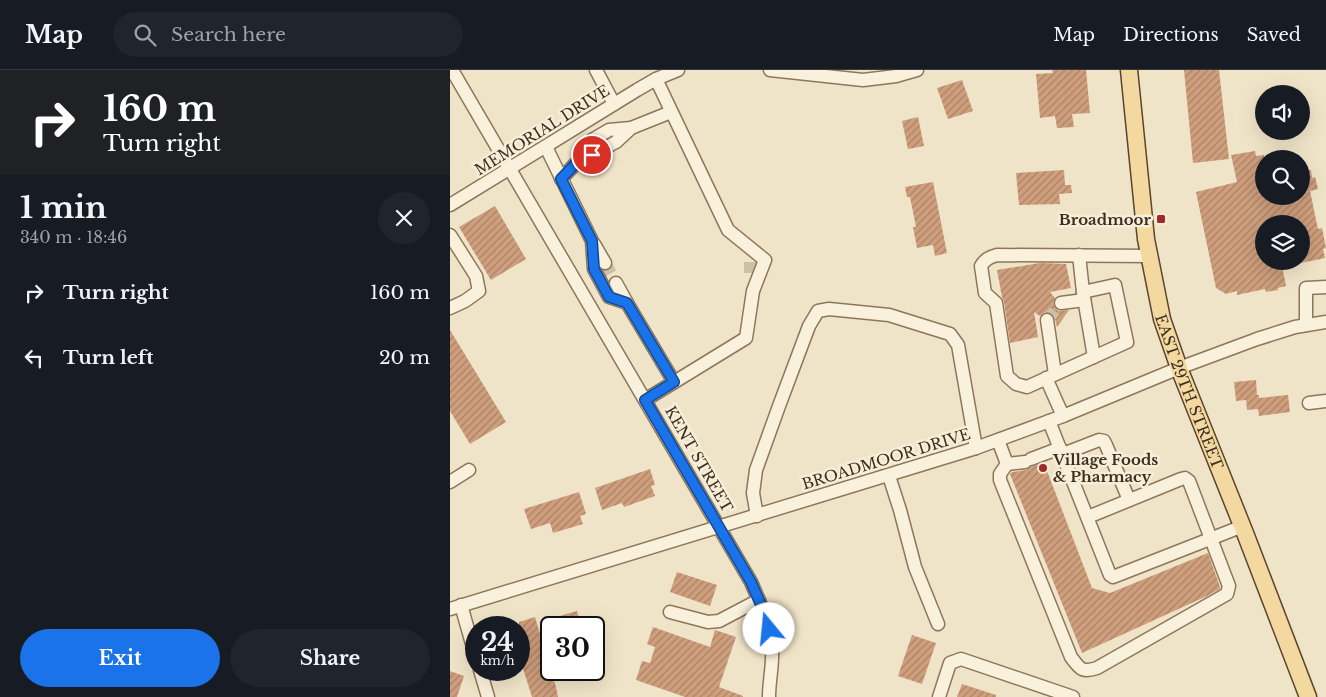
<!DOCTYPE html>
<meta charset="utf-8">
<style>
:root{--surface:#171b24;--page:#20242c;--text:#f1f3f6;--muted:#9ea1a6;--line:#363941;--accent:#1a73e8}
body{margin:0;font-family:"Libre Baskerville",serif;background:var(--page);color:var(--text);height:100vh;display:flex;flex-direction:column;font-size:19px;white-space:nowrap}
*{box-sizing:border-box;margin:0}
p{font-size:16px;color:var(--muted)}
.icon{flex:none;width:28px;height:28px;fill:none;stroke:currentColor;stroke-width:2;stroke-linecap:round;stroke-linejoin:round}
.map{position:relative;flex:1;overflow:hidden}
.sheet{display:flex;flex-direction:column;background:var(--surface);width:450px}
.sheet>*{flex:none}
.banner{background:#202124;color:#fff;overflow:hidden}
.buttons{position:absolute;left:805px;top:15px;display:grid;gap:10px}
.buttons a{display:grid;place-items:center;width:55px;height:55px;border-radius:50%;background:var(--surface);box-shadow:0 5px 20px #0002;font-size:25px}
.speed{position:absolute;left:15px;top:546px;display:flex;gap:10px;font-size:25px;font-weight:700;text-align:center}
.speed>*{display:grid;place-content:center;width:65px;height:65px;border-radius:50%;background:var(--surface);box-shadow:0 5px 20px #0002;line-height:1}
.speed small{font-size:12px;font-weight:400}
.speed .limit{border:2px solid #111;border-radius:8px;background:#fff;color:#111}
.pin{position:absolute;display:grid;place-items:center;width:42px;height:42px;color:#fff;margin:-21px;border:2px solid #fff;border-radius:50%;box-shadow:0 1px 5px #0007}
.me{position:absolute;width:55px;margin:-28px;rotate:343deg;stroke-linejoin:round;filter:drop-shadow(0 0 4px #0008)}
.turn{display:flex;align-items:center;gap:18px;height:105px;padding:0 20px;font-size:22px}
.turn .icon{width:65px;height:65px;stroke-width:2.5}
.turn b{display:block;font-size:35px;line-height:42px}
.round{display:grid;place-items:center;flex:none;width:52px;height:52px;border-radius:26px;background:var(--page)}
.overview{display:flex;align-items:center;justify-content:space-between;height:85px;padding:0 20px}
h1{font-size:30px;font-weight:800;line-height:38px}
.button{display:flex;gap:10px;margin-top:auto;padding:10px 20px}
.button a{flex:1;height:58px;border-radius:30px;background:var(--accent);color:#fff;font-size:20px;font-weight:800;line-height:58px;text-align:center}
.button a+a{background:var(--page);color:var(--text)}
ul{padding:0;list-style:none}
li{display:flex;align-items:center;gap:15px;height:65px;padding:0 20px}
li div{flex:1}
li b{display:block;font-size:19px}
li em{font-style:normal}
header{display:flex;align-items:center;gap:30px;box-sizing:border-box;height:70px;padding:0 25px;background:var(--surface);border-bottom:1px solid var(--line)}
header strong{font-size:24px}
nav{display:flex;gap:28px;margin-inline-start:auto;font-size:18px}
.search{width:350px;height:45px;background:var(--page);display:flex;align-items:center;gap:12px;box-sizing:border-box;padding:0 18px;border-radius:28px;color:var(--muted);font-size:19px}
main{display:flex;flex:1;min-height:0}
.map>svg:first-child{display:block}
.building{fill:url(#building-hatch)}
.lines{fill:none;stroke-linecap:round;stroke-linejoin:round}
.minor-tunnel{stroke:#ccc0a6;stroke-width:12;stroke-dasharray:12 6;stroke-linecap:butt}
.minor-casing{stroke:#8d765c;stroke-width:15}
.major-casing{stroke:#5b4430;stroke-width:19}
.minor{stroke:#faf1dc;stroke-width:12}
.major{stroke:#f3d9a0;stroke-width:16}
.route-casing{stroke:#114b97;stroke-width:12}
.route{stroke:#1a73e8;stroke-width:9}
.poi-dot{fill:#9e2a2b;stroke:#f7eed8;stroke-width:2}
.labels{text-anchor:middle;dominant-baseline:central;stroke-width:5;stroke-linejoin:round;paint-order:stroke}
.street-label{font-size:15px;fill:#3d2e20;stroke:#f7eed8}
.poi-label{font-size:15px;font-weight:bold;fill:#3d2e20;stroke:#f7eed8;text-anchor:end}
</style>
<header>
<strong>Map</strong>
<div class="search"><svg class="icon" aria-label="search" viewBox="0 0 24 24"><circle cx="10" cy="10" r="6"/><path d="M15 15l6 6"/></svg>Search here</div>
<nav><a>Map</a><a>Directions</a><a>Saved</a></nav>
</header>
<main>
<section class="sheet">
<div class="banner">
<div class="turn"><svg class="icon" aria-label="right" viewBox="0 0 24 24"><path d="M7 20v-9h11M14 6l5 5-5 5"/></svg><div><b>160 m</b>Turn right</div></div>
</div>
<div class="overview"><div><h1>1 min</h1><p>340 m · 18:46</p></div><a class="round"><svg class="icon" aria-label="close" viewBox="0 0 24 24"><path d="M6 6l12 12M18 6L6 18"/></svg></a></div>
<ul>
<li><svg class="icon" aria-label="right" viewBox="0 0 24 24"><path d="M7 20v-9h11M14 6l5 5-5 5"/></svg><div><b>Turn right</b></div><em>160 m</em></li>
<li><svg class="icon" aria-label="left" viewBox="0 0 24 24"><path d="M17 20v-9H6M10 6l-5 5 5 5"/></svg><div><b>Turn left</b></div><em>20 m</em></li>
</ul>
<div class="button"><a>Exit</a><a>Share</a></div>
</section>
<div class="map">
<svg width="876" height="627" viewBox="0 0 876 627">
<defs>
<pattern id="building-hatch" width="6" height="6" patternUnits="userSpaceOnUse" patternTransform="scale(1.25)"><rect width="6" height="6" fill="#cf9f7d"/><path d="M-1 1l2-2M0 6l6-6M5 7l2-2" fill="none" stroke="#a98266"/></pattern>
</defs>
<rect width="100%" height="100%" fill="#f0e4c8"/>
<!-- building -->
<g class="building">
<path d="M602 0H636L640 43 622 44 624 57 607 58 605 46 590 48 586 4 603 3Z"/>
<path d="M734 0H769L779 89 743 93Z"/>
<path d="M512 10 523 41 498 49 487 18Z"/>
<path d="M468 47 474 76 458 79 452 51Z"/>
<path d="M805 81 806 86 814 85V126H851V98H856V101L861 100 862 108 865 107 868 119 860 121 868 159 872 158 876 178 873 179 875 188 851 193V154H814V191H831L836 216 828 218V220L816 222 815 219 787 225V221L776 224 766 218 746 122 787 112 781 85Z"/>
<path d="M614 100 615 115H621L622 123 609 124 610 134 569 135 566 103Z"/>
<path d="M483 112 497 183 485 186 483 175 467 178 463 157H466L460 127H457L455 117Z"/>
<path d="M45 136 76 189 41 210 9 157Z"/>
<path d="M590 193 616 194 621 218 600 222 605 228 603 234 605 238 608 241 619 240 607 257 604 245 600 243 595 242 590 246 584 242 588 267 560 273 554 232 552 227 547 200Z"/>
<path d="M0 260 56 352 20 374 0 341Z"/>
<path d="M806 310 807 325H809V328L838 325 840 342 809 346 808 339 797 340 796 330 786 331 784 312Z"/>
<path d="M594 393 642 518 660 523 758 483 770 517V519L757 526 632 583 560 404 562 402 576 400 581 397Z"/>
<path d="M200 399 205 415 201 416 205 426 174 437 172 433 152 440 145 418Z"/>
<path d="M129 422 136 444 130 446 133 454 103 463 100 453 81 459 74 439Z"/>
<path d="M227 502 267 515 260 536 220 522Z"/>
<path d="M127 541 132 558H105L103 548Z"/>
<path d="M85 547 106 617 108 627H82L69 586V552Z"/>
<path d="M203 557 260 577 265 560 286 567 269 617 293 626V627H235L186 610 192 591 200 593 205 577 197 574Z"/>
<path d="M462 565 486 573 472 614 448 606Z"/>
<path d="M0 601 14 606 7 627H0Z"/>
<path d="M512 614 546 625V627H507Z"/>
</g>
<g class="lines">
<!-- minor-tunnel -->
<g class="minor-tunnel">
<path d="M155 193 166 213"/>
<path d="M300 203V192"/>
<path d="M597 250 611 233"/>
</g>
<!-- minor casing -->
<g class="minor-casing">
<g id="minor">
<path d="M2 0 301 512C310 533 321 556 322 580 323 595 319 611 319 627"/>
<path d="M146 0 164 34"/>
<path d="M320 0 413 10 446 6 467 0"/>
<path d="M96 77 142 171 144 199 159 227 177 233 224 312"/>
<path d="M130 89 142 85 166 72 181 58"/>
<path d="M111 109 130 89 142 70 159 60 181 58 221 42"/>
<path d="M0 135 187 20 206 9 228 0"/>
<path d="M0 165 26 206 29 221 15 231 0 238"/>
<path d="M144 174 155 193"/>
<path d="M629 185 633 222 644 287"/>
<path d="M166 213 177 233"/>
<path d="M633 222 665 215 677 272 577 317 566 314 557 306 546 233 535 223 531 196C535 189 540 187 547 185L700 186"/>
<path d="M611 233 634 230"/>
<path d="M597 250 605 304"/>
<path d="M856 255V218L876 217"/>
<path d="M596 308 613 346"/>
<path d="M195 330 296 268 303 221 315 190 278 160 206 9"/>
<path d="M859 333 876 331"/>
<path d="M599 351 660 505 663 507 793 456"/>
<path d="M548 370 557 394 550 404V410L621 587C630 599 632 603 647 598L777 524 779 516 739 411 735 408 731 409 638 447"/>
<path d="M613 384 649 370 654 371 656 375 679 430"/>
<path d="M581 389 610 378"/>
<path d="M557 394 575 392"/>
<path d="M439 406 450 440 465 497 488 554"/>
<path d="M0 412 19 400"/>
<path d="M307 446 303 423 306 400 329 336 359 256 368 241 379 239 439 245 500 264 508 275 526 378"/>
<path d="M11 535 26 588"/>
<path d="M0 539 526 378 613 346 729 298 807 269 845 257 876 252"/>
<path d="M220 542 258 552 269 551 309 530"/>
<path d="M30 600 38 627"/>
<path d="M489 627 500 593 511 589 623 627"/>
</g>
</g>
<!-- major casing -->
<g class="major-casing">
<g id="major">
<path id="s1" d="M679 0 696 169 712 249 729 298 795 463 858 627"/>
</g>
</g>
<!-- minor -->
<use href="#minor" class="minor"/>
<!-- major -->
<use href="#major" class="major"/>
</g>
<g class="lines">
<!-- route casing -->
<g class="route-casing">
<path id="route" d="M142 85 130 89 111 109 142 171 144 199 159 227 177 233 224 312 195 330 301 512 311 535 319 559"/>
</g>
<!-- route -->
<use href="#route" class="route"/>
</g>
<!-- markers -->
<g class="poi-dot">
<rect x="706" y="144" width="10" height="10" rx="2.5"/>
<circle cx="593" cy="398" r="5"/>
</g>
<g class="labels">
<!-- street labels -->
<g class="street-label">
<text transform="translate(92 60) rotate(-32)">MEMORIAL DRIVE</text>
<text stroke="none"><textPath href="#s1" startOffset="329">EAST 29TH STREET</textPath></text>
<text transform="translate(249 389) rotate(60)">KENT STREET</text>
<text transform="translate(436 389) rotate(-17)">BROADMOOR DRIVE</text>
</g>
<!-- poi labels -->
<g class="poi-label">
<text x="701" y="149">Broadmoor</text>
<text x="603" y="389" text-anchor="start">Village Foods<tspan x="603" dy="17">&amp; Pharmacy</tspan></text>
</g>
</g>
</svg>
<div class="buttons">
<a><svg class="icon" aria-label="sound" viewBox="0 0 24 24"><path d="M4 9h4l5-4v14l-5-4H4zM17 9q2 3 0 6"/></svg></a>
<a><svg class="icon" aria-label="search" viewBox="0 0 24 24"><circle cx="10" cy="10" r="6"/><path d="M15 15l6 6"/></svg></a>
<a><svg class="icon" aria-label="layers" viewBox="0 0 24 24"><path d="M12 4l9 5-9 5-9-5zM3 14l9 5 9-5"/></svg></a>
</div>
<div class="speed"><div>24<small>km/h</small></div><div class="limit">30</div></div>
<div class="pin" style="left:142px;top:85px;background:#d93025"><svg class="icon" aria-label="arrive" viewBox="0 0 24 24"><path d="M6 21V4h12l-3 4 3 4H6"/></svg></div>
<svg class="me" style="left:319px;top:559px" viewBox="-20 -20 40 40"><circle r="19" fill="#fff"/><path d="M0-13L10 11 0 6-10 11z" fill="#1a73e8"/></svg>
</div>
</main>
